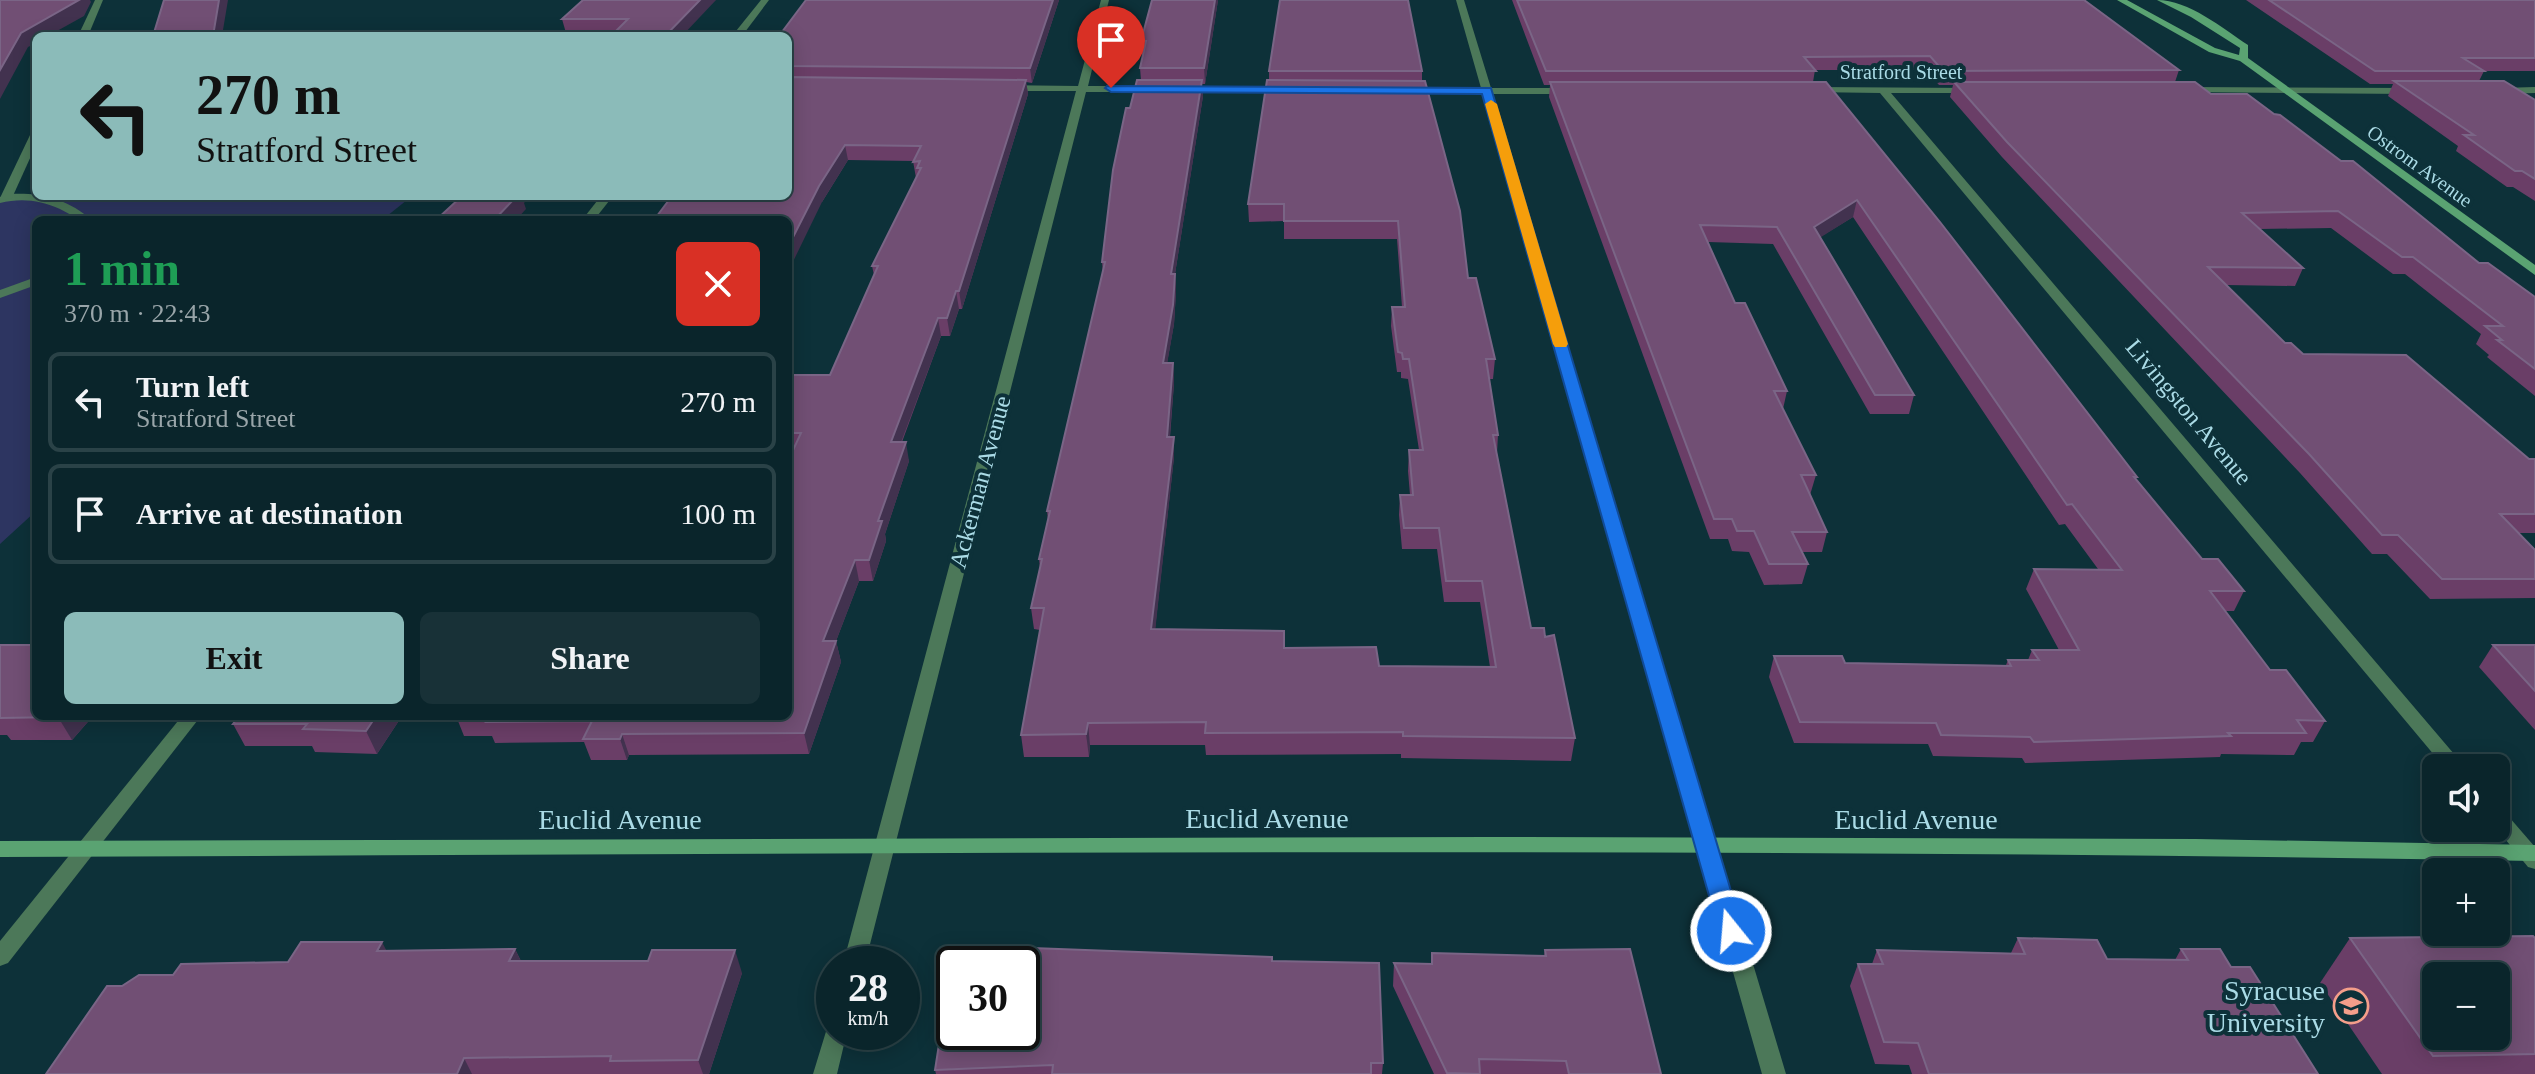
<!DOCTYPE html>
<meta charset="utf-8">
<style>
:root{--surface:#0a252b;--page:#183137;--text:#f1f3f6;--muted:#99a5a9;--line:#2a4247;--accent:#8bbbb9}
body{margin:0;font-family:"Times New Roman",serif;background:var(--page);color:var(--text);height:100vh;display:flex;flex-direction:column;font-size:30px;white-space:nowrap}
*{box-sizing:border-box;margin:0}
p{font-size:26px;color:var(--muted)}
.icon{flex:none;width:44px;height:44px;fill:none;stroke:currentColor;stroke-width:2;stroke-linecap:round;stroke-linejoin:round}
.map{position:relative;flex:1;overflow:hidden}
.side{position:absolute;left:32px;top:216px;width:760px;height:504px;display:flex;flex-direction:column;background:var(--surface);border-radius:12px;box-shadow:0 4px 20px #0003,0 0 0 2px var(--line)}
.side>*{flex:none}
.banner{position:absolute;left:32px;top:32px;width:760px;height:168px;border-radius:12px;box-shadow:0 4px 20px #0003,0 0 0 2px var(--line);background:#8bbbb9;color:#111;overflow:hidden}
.tools{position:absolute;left:2422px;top:754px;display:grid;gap:16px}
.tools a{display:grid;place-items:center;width:88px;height:88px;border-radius:12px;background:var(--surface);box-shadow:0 4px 20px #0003,0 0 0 2px var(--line);font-size:40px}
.speed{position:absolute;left:816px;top:946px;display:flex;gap:16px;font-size:40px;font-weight:700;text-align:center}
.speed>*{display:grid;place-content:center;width:104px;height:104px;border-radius:50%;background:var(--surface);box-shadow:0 4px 20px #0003,0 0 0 2px var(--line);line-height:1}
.speed small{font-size:20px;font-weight:400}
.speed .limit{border:4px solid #111;border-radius:12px;background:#fff;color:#111}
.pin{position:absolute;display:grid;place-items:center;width:68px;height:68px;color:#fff;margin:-82px -34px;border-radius:50% 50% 50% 0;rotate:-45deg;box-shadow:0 0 8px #0007}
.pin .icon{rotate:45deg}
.me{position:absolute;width:88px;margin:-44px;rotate:343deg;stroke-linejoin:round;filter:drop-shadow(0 0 6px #0008)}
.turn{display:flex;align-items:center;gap:28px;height:168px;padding:0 32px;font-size:36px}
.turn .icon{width:104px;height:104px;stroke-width:2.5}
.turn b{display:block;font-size:56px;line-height:68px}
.round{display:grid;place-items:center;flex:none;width:84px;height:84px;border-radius:12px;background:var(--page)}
.summary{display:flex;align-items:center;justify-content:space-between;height:136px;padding:0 32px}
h1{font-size:48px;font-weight:700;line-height:60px;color:#1e9e55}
.action{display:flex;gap:16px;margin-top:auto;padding:16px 32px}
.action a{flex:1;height:92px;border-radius:12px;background:var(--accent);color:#111;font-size:32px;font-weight:700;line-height:92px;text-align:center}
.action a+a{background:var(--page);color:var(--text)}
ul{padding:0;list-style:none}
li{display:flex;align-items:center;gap:24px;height:100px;margin:0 16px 12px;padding:0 16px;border:4px solid var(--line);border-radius:12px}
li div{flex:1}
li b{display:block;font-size:30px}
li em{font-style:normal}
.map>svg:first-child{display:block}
.green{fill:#2d3561}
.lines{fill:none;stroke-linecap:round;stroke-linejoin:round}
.lane{fill:#4c7859;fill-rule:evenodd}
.street{fill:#4c7859;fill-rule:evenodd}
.secondary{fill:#5aa372;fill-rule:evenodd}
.wall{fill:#6a3e67}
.shaded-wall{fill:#42324f}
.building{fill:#714f74;stroke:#7a6586;stroke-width:2;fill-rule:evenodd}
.route{fill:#1a73e8;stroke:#114b97;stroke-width:2}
.slow{fill:#f59e0b}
.labels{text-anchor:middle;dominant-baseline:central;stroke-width:8;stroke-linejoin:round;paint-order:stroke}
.far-street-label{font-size:20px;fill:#aadbe6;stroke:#0d3139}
.street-label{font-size:24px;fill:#aadbe6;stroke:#0d3139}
.near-street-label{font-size:28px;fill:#aadbe6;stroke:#0d3139}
.near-poi-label{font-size:28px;fill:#aadbe6;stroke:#0d3139;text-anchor:end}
</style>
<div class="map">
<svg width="2535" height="1074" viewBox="0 0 2535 1074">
<rect width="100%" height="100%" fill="#0d3139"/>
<!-- green -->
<path class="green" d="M36 193V196H412L382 220H36V511L0 544V199Z"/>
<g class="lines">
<!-- lane -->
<g class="lane">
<path d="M10 194C37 192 70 199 91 220 77 220 72 215 60 209 40 200 21 198 0 203V197Z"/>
<path d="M36 277V285L0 298V290Z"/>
</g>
<!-- street -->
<g class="street">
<path d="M95 0H103L88 36H78Z"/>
<path d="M761 0H769L742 36H732Z"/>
<path d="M1101 0H1109L1088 86H1153L1158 89 1153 92H1086L865 964H843L1076 91H1005L1000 88 1005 85 1078 86Z"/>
<path d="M1456 0H1464L1491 88H1569L1574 91 1569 94H1492L1786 1074H1762L1483 94H1409L1404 91 1409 88H1481Z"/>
<path d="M1181 86 1285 87 1290 90 1285 93 1178 91 1176 89Z"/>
<path d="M1813 87 1976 88V92L1973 93H1891L2466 768H2445L1880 93 1810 92V88Z"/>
<path d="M2185 87 2409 88 2414 91 2409 94 2182 92 2180 90Z"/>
<path d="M2535 87V93L2501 94 2496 91 2501 88Z"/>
<path d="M36 130V145L12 198 2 200 0 198 31 133Z"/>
<path d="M601 196H613L594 220H582Z"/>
<path d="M182 716H201L8 963 0 966V941Z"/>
<path d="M2496 808 2503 810 2535 847V869L2528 867 2496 828Z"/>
<path d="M834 1023V1032H847L837 1074H813L828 1025Z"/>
</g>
<!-- secondary -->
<g class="secondary">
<path d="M2117 0H2127L2215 48 2239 55 2240 48 2191 17 2157 0C2189 0 2222 28 2248 45V58L2535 265V275L2240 61 2209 52Z"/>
<path d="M1489 837 2196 839 2535 845V861C1690 846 845 854 0 857V841Z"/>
</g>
</g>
<!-- wall -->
<g class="wall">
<path d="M716 0 614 33H566L562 19Z"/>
<path d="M806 0H1059L1032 83 1026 82 1028 94 962 309H959L950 336H941L902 442 909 461 885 534 886 541 873 581H859L836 641 841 662 809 754 629 755 627 760H591L584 742 495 743 492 736H464L456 716H788L792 452H788V375H830L874 275 872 266 916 178 913 161 848 160 822 202 788 196V36Z"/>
<path d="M1218 0 1205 84H1202L1203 96 1175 274 1176 292 1174 324 1167 363H1173L1174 383 1170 437H1174V457L1155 629 1284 648 1379 666 1490 667 1480 602H1444L1437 549H1402L1399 515 1400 495H1410L1408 471 1409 450H1419L1408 379 1401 378V372H1397L1391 326 1392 307H1402L1397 239H1284V221L1249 222 1248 204 1269 80V71H1422V81L1468 278 1495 359 1493 379H1489L1498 435 1497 453 1531 628 1545 637 1575 738 1571 761 1401 758V754L1206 755 1205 745H1090L1089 757H1024L1021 735 1040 630 1034 629 1031 608 1040 568 1039 559 1048 520 1047 511 1103 273 1102 262 1130 108 1141 80 1140 68 1143 57H1142L1141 41Z"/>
<path d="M1512 0H2084L2179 70 2175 82 2211 94 2341 161 2479 263 2535 297V396L2487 357 2489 355 2476 344 2481 334 2405 274H2393L2331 228 2260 229 2303 268 2295 286 2226 285 2285 343 2303 354 2529 459H2535V533H2519L2535 550V598L2430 599 2387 554H2372L2300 473 2002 157 1950 97 1953 85H1939L1926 70H1815L1813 82 2137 477 2136 479 2202 559 2244 591 2234 611H2225L2270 670 2325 721 2313 742H2301L2294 755 2221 754 2220 757 2025 763 2022 758 1933 756 1928 744 1794 743 1769 677 1774 656 1845 663 2006 665 2008 660H2028L2032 650H2059L2026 589 2034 569H2098L2065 524 2059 525 1853 217 1820 237 1914 395 1909 414H1870L1773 244 1708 242 1735 303 1787 391 1783 409 1816 475 1810 495 1827 532 1822 552H1802L1808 564 1802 584 1764 585 1749 552 1732 551 1728 539H1710L1549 97 1550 85H1544Z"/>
<path d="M2246 0H2535V71H2484L2479 81 2535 100V201L2513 187H2507L2456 151 2458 146 2388 96 2393 84H2370Z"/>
<path d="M0 645 36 716H93L72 740H11L7 735H0Z"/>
<path d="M2493 645H2535V730L2479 667Z"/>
<path d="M239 716H402L377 754 315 752 312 746H245L233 724Z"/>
<path d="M2018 938 2107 959 2175 960 2181 949 2231 967 2318 1074H1912L1909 1065 1875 1064 1850 986 1858 964H1872L1877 950 2011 953Z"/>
<path d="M2350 938H2535V1074H2382L2320 983Z"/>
<path d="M515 949 521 961 742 973 709 1074H46L122 986 173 975 386 951Z"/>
<path d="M1545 950 1661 1074H1434L1393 986 1394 963 1431 964 1432 953 1544 956Z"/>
<path d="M1272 961 1383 1063 1382 1074H936L935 1070 954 1032Z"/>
</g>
<!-- shaded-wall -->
<g class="shaded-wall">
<path d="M79 0H90L91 2 84 16 48 36H36V43L28 47 0 99V70L21 33Z"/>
<path d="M219 0H228L222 36H213Z"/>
<path d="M700 0H716L682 36H665Z"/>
<path d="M1053 0H1059L1032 83 1030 68Z"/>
<path d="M1215 0H1218L1205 84 1204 68Z"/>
<path d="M1026 80 1028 94 962 309 959 291Z"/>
<path d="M1202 80 1203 96 1175 274 1176 292 1174 324 1164 382 1163 363 1171 274Z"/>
<path d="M845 145 848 160 822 202 788 272V247L819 186Z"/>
<path d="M514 196H530L524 203 526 209 516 220H494Z"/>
<path d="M1857 200 1853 217 1810 244 1814 227Z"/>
<path d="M956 291 959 309 950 336 947 318Z"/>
<path d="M938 318 941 336 894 461 891 442Z"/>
<path d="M1173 363 1174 383 1168 457 1167 437Z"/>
<path d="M1174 437V457L1153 651 1151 629Z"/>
<path d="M906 442 909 461 885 534 886 541 873 581 869 560 878 521Z"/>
<path d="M855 560 859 581 828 662 823 641Z"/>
<path d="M836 641 841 662 809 754 804 733Z"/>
<path d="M59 716H93L72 740 58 717Z"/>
<path d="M376 716H402L377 754 366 731Z"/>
<path d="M1088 723 1090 745 1089 757 1086 734Z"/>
<path d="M622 734 629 755 627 760 620 739Z"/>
<path d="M382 942 394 965 377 951Z"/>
<path d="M515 949 526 972 509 961Z"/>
<path d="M735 950 742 973 709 1074H703L698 1060Z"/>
<path d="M464 1058 472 1074H457Z"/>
</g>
<!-- building -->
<g class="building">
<path d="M0 0H79L21 33 0 70Z"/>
<path d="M164 0H219L213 36H153Z"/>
<path d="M583 0H700L665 36H611L628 19H562Z"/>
<path d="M806 0H1053L1030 68 788 66V36H779Z"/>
<path d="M1152 0H1215L1204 68H1140L1146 41H1141Z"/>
<path d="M1280 0H1408L1422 71H1269Z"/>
<path d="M1517 0H2084L2179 70 1943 71 1930 56 1804 57 1816 71H1546Z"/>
<path d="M2269 0H2535V58H2463L2484 71H2375Z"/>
<path d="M788 77 1026 80 959 291H956L947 318H938L891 442H906L878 521H882L869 560H855L823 641H836L804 733 622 734 620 739H583L592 721 486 722 490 716H788V461L801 433H788V375H830L878 266H872L921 168H917L920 161 913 162 921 146 845 145 819 186 788 247V220H654L672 196H788Z"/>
<path d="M1137 80H1202L1171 274H1175L1173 305 1163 363H1173L1167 437H1174L1151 629 1284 631V648L1376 647 1379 666 1496 667 1482 581H1446L1439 528H1404L1400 495H1413L1409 450H1423L1409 359H1403L1402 353 1398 352 1392 307H1405L1398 221H1284V204H1248L1267 80 1425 81 1460 211 1468 278H1476L1495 359H1486L1498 435H1493L1531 628H1544L1545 637 1554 635 1575 738 1403 736V732L1205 733 1206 722 1088 723 1086 734 1021 735 1044 608H1031L1042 559H1039L1050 511H1047L1105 262H1102L1113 170 1126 108H1130Z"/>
<path d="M2394 81H2504L2535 100V179L2522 171H2515L2464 135H2474Z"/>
<path d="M1550 82H1826L1940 222 2137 477H2134L2202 559H2218L2244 591H2210L2270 670H2286L2325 721 2297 720 2306 733H2228L2231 736 2034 742 2030 737 1941 735 1936 723 1800 722 1774 656H1842L1845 663 2011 666 2008 660H2039L2032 650H2079L2034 569 2122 570 2072 504 2067 505 1857 200 1814 227 1914 395H1875L1777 227 1700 225 1735 303H1745L1787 391H1774L1816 475H1801L1827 532H1792L1808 564H1769L1754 531H1737L1732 519H1714Z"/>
<path d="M1954 82H2195L2211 94H2247L2274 114 2280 115 2341 161H2353L2479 263H2488L2535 297V369L2497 340H2502L2485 326H2503L2413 257H2402L2338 211 2242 213 2303 268 2208 267 2285 343H2291L2303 354 2406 355 2529 459H2535V514H2500L2535 550V579H2442L2398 535H2382L2309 454 2007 142Z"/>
<path d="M462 196H517L494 220H436Z"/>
<path d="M0 645H36V716H59L58 717 0 718Z"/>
<path d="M2493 645H2535V691Z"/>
<path d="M239 716H376L366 731 303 729 307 724H233Z"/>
<path d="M2533 936 2535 938V1054L2433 1056 2350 938ZM2436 976H2496V1036H2436Z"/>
<path d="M2018 938 2097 940 2107 959 2188 960 2181 949H2220L2231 967H2250L2318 1074H1929L1918 1043 1884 1042 1858 964H1883L1877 950 2025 954Z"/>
<path d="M301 942H382L377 951 515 949 509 961H648L652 950H735L698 1060 610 1061 611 1056 464 1058 457 1074H46L107 986H122L139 975H173L181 964 288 962Z"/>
<path d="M1032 948 1272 957V961L1379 963 1383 1063H1371V1074H1052L1053 1065 935 1070 945 1006 954 1005V1032H1022V964L963 963H986L988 949Z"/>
<path d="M1630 949 1661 1074H1569L1566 1061 1479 1059 1480 1074 1447 1073 1394 963 1432 964V953L1546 956 1545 950Z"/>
</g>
<!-- route -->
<path class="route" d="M1107 86 1491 88 1743 931 1740 938 1731 941 1723 938 1719 931 1482 94 1111 92 1105 88Z"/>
<!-- slow -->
<path class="slow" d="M1491 100 1497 104 1568 344 1566 347H1555L1553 344 1485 104Z"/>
<!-- icons -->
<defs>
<g id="university-ring" transform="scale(1.8)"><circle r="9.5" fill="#0d3139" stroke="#f49e8a" stroke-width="1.5"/><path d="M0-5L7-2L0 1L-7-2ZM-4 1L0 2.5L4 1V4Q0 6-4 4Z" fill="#f49e8a"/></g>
</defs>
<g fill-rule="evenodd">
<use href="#university-ring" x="2351" y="1006"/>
</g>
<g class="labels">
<!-- far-street labels -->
<g class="far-street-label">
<text x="1901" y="72">Stratford Street</text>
<text transform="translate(2420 166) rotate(36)">Ostrom Avenue</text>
</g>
<!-- street labels -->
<g class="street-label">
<text transform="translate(2189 412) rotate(50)">Livingston Avenue</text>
<text transform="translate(980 482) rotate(-75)">Ackerman Avenue</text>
</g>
<!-- near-street labels -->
<g class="near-street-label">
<text x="1267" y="818">Euclid Avenue</text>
<text x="620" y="819">Euclid Avenue</text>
<text x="1916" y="819">Euclid Avenue</text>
</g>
<!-- near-poi labels -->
<g class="near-poi-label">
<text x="2325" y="990">Syracuse<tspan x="2325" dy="32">University</tspan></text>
</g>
</g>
</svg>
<div class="tools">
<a><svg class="icon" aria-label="sound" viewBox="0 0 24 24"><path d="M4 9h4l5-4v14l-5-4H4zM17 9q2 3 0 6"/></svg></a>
<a>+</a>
<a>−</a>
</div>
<div class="speed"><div>28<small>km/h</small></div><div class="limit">30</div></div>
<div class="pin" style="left:1111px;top:88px;background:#d93025"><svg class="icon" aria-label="arrive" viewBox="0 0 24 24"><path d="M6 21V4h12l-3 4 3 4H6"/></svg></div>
<svg class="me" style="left:1731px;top:931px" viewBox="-20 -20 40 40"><circle r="17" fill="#1a73e8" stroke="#fff" stroke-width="3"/><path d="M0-11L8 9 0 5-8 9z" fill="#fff"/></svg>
<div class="banner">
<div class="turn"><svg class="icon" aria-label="left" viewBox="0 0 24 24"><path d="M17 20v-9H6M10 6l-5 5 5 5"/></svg><div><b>270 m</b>Stratford Street</div></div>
</div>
<section class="side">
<div class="summary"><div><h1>1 min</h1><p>370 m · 22:43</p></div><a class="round" style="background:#d93025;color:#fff"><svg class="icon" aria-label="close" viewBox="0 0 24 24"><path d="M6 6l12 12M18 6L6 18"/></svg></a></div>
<ul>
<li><svg class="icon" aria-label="left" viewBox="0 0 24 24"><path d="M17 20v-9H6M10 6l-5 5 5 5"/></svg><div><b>Turn left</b><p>Stratford Street</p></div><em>270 m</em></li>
<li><svg class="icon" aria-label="arrive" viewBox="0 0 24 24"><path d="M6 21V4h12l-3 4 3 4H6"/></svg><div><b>Arrive at destination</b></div><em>100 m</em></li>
</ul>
<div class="action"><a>Exit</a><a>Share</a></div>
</section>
</div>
